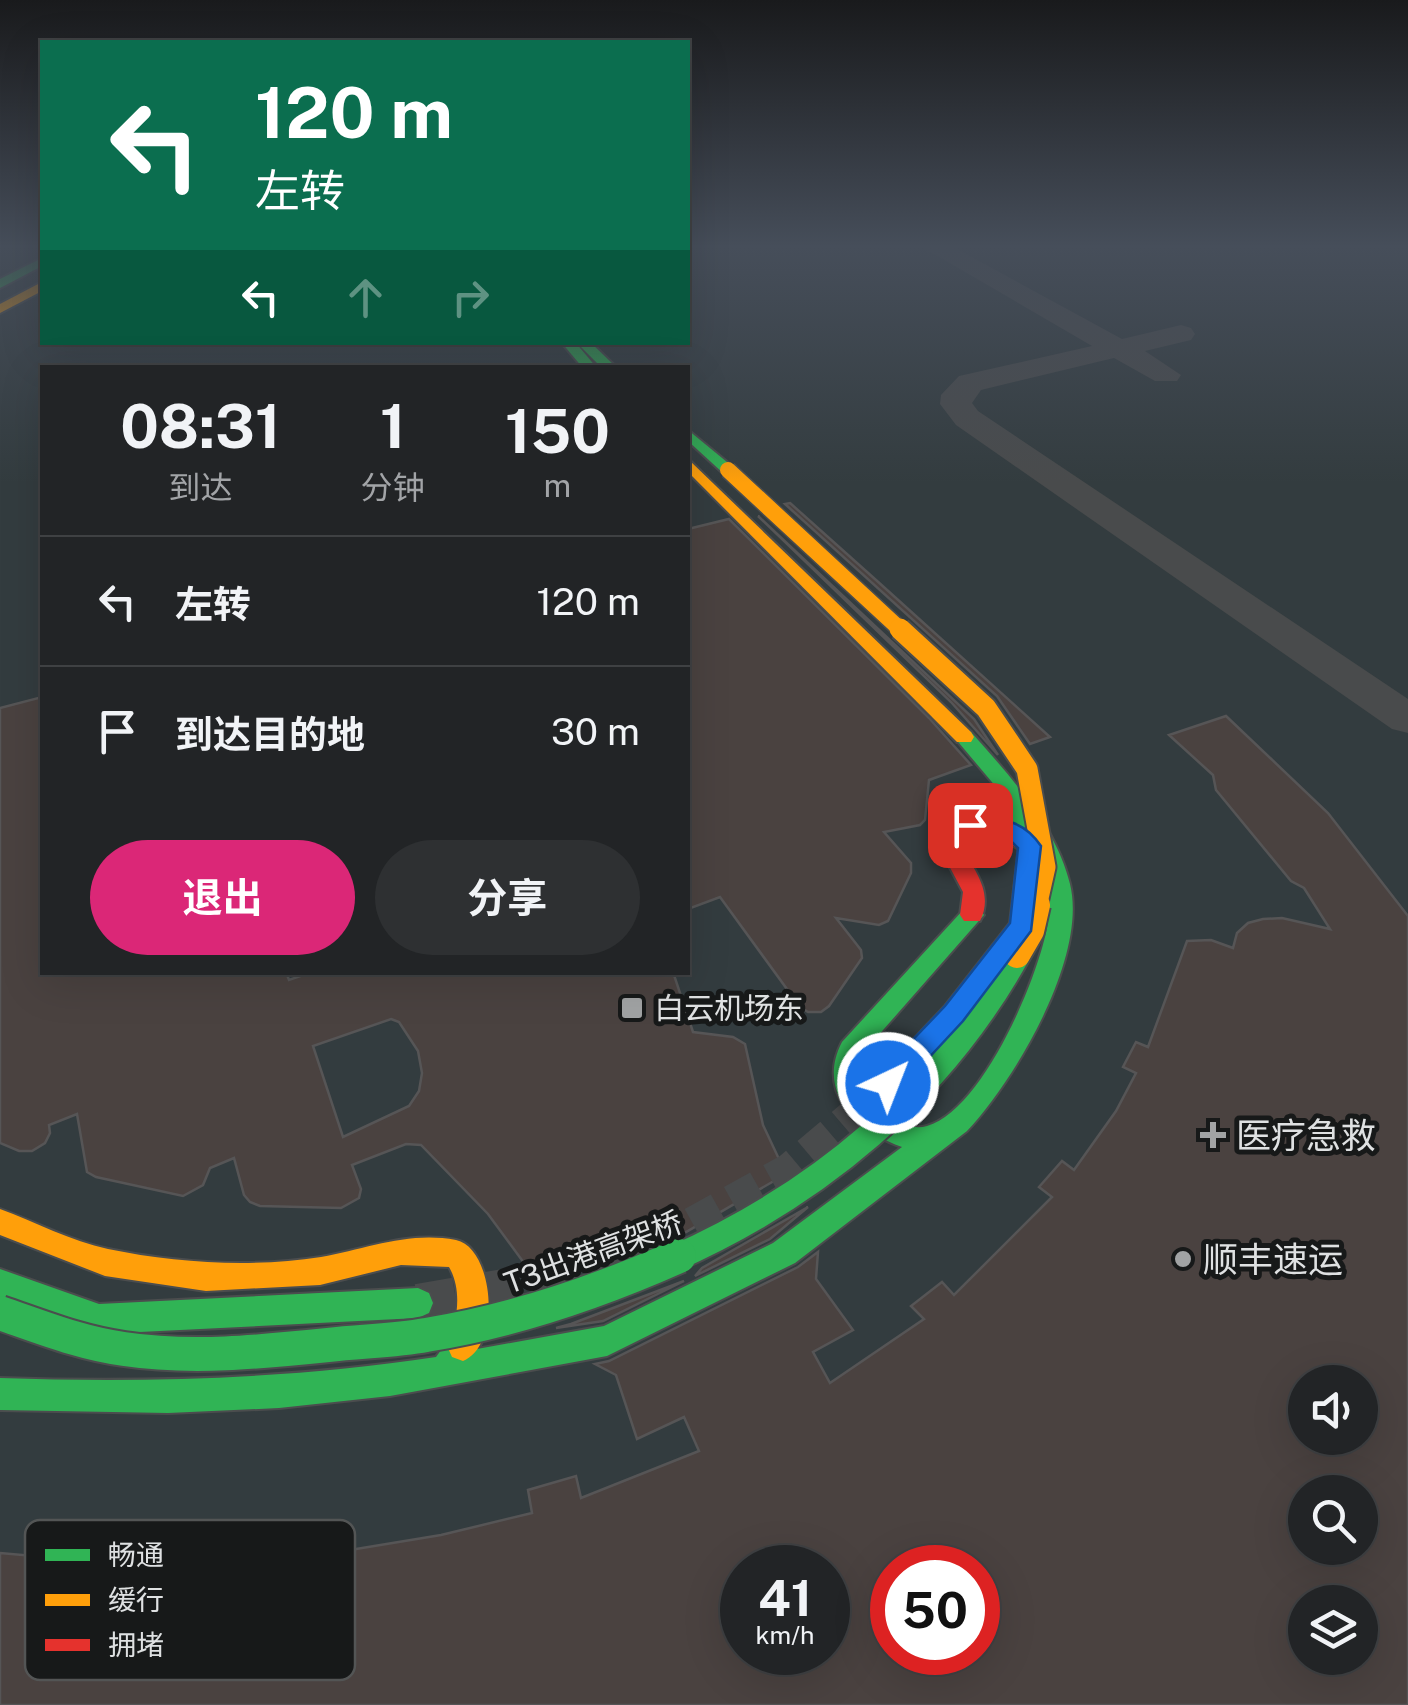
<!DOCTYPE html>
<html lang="zh">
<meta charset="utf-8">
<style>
:root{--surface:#222426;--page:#2e3032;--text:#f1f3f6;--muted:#a2a4a7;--line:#3f4143;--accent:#db2777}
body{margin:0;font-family:"Public Sans","Noto Sans SC",sans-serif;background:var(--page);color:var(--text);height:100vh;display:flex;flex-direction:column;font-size:38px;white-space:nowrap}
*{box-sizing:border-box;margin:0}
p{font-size:32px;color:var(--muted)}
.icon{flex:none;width:55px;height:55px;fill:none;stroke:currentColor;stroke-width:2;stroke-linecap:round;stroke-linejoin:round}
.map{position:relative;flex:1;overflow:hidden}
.sheet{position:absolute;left:40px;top:365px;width:650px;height:610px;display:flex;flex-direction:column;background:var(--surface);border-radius:0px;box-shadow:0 10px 40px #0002,0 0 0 2px var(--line)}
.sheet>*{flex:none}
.top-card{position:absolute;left:40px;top:40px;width:650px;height:305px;border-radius:0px;box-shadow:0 10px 40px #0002,0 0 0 2px var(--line);background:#0b6e4f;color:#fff;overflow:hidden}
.controls{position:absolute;left:1288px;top:1365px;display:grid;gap:20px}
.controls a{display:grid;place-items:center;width:90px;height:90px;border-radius:50%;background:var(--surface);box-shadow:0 10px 40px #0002,0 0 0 2px var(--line);font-size:50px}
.speed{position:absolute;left:720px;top:1545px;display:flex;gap:20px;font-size:50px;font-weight:700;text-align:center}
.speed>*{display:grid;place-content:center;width:130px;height:130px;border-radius:50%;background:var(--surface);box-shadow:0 10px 40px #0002,0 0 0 2px var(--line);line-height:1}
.speed small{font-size:25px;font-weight:400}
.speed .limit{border:15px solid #d22;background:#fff;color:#111}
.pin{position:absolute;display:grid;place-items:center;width:85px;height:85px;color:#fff;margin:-42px;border-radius:20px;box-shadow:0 5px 15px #0006}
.me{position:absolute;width:110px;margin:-55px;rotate:43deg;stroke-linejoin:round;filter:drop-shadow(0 0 8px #0008)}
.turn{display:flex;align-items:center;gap:35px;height:210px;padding:0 50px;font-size:45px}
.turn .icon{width:130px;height:130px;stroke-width:2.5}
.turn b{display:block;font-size:70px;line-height:85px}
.lanes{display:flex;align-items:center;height:95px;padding:0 50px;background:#0003;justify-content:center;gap:50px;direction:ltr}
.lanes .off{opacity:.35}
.eta{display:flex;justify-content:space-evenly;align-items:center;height:170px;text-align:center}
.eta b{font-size:60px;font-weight:700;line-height:70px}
.primary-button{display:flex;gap:20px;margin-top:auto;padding:20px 50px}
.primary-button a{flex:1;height:115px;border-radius:60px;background:var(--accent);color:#fff;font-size:40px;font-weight:700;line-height:115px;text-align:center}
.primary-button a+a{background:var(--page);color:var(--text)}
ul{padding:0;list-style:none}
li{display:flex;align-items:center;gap:30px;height:130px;padding:0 50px;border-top:2px solid var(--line)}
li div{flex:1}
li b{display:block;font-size:38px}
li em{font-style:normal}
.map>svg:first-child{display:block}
.built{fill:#333c3f;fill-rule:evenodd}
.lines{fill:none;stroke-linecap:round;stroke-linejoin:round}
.taxiway{fill:#494b4c;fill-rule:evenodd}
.building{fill:#4a4240;stroke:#565556;stroke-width:2.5;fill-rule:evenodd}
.secondary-tunnel-far1{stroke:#494b4c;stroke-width:30;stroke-dasharray:30 15;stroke-linecap:butt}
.secondary-tunnel{stroke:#494b4c;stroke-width:38;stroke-dasharray:38 19;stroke-linecap:butt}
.fast-casing{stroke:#4b4d4e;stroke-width:4}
.slow-casing{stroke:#4b4d4e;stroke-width:4}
.jam-casing{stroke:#4b4d4e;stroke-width:4}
.fast{fill:#30b455;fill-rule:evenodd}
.slow{fill:#ff9f0a;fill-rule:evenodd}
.jam{fill:#e5322d;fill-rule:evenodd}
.fast-bridge-far1-casing{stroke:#4b4d4e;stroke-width:30;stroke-linecap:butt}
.fast-bridge-casing{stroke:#4b4d4e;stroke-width:38;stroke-linecap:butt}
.slow-bridge-far2-casing{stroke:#4b4d4e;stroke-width:19;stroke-linecap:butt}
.slow-bridge-far1-casing{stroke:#4b4d4e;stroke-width:25;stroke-linecap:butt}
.slow-bridge-casing{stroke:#4b4d4e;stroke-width:30;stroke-linecap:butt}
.fast-bridge-far1{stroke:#30b455;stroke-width:26}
.fast-bridge{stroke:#30b455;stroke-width:34}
.slow-bridge-far2{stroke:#ff9f0a;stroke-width:16}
.slow-bridge-far1{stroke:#ff9f0a;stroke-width:21}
.slow-bridge{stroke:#ff9f0a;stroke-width:26}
.route{fill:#1a73e8;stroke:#114b97;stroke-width:2.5}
.poi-dot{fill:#a1a3a4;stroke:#171919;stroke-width:4}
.labels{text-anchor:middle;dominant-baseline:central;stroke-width:10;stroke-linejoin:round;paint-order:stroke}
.poi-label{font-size:30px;fill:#dfe1e2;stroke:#171919;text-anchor:start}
.street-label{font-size:30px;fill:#dfe1e2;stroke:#171919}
.near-poi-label{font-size:35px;fill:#dfe1e2;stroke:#171919;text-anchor:start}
.key{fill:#171919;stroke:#535555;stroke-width:2.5}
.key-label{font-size:28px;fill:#dfe1e2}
</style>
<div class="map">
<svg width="1408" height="1705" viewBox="0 0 1408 1705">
<rect width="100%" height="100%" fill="#2e3032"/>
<!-- built -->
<path class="built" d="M0 244H42V342H688V244H1408V1705H0ZM42 368H688V972H42ZM1305 1382H1360V1438H1305ZM1305 1492H1360V1548H1305ZM742 1568H828V1652H742ZM892 1568H978V1652H892ZM1305 1602H1360V1658H1305Z"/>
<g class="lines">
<!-- taxiway -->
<path class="taxiway" d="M917 244H948L1122 339 1181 325 1191 328 1195 334 1191 340 1145 351 1181 375 1177 381H1155L1114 358 981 390 972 403 978 411 1408 699V733L1392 729 956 425 940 404 941 395 959 376 1092 346Z"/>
</g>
<!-- building -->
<g class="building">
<path d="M790 503 876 580 1050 737 1030 744 997 696 785 504Z"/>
<path d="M758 516 974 719 998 755 951 702Z"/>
<path d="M729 519 929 718 971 765 929 780 925 820 920 825 884 832 911 863V873L888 921 879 925 836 918 861 950 862 958 829 1006 821 1012H808L800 1007 720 897 688 909V529Z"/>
<path d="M42 697V972H286L289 980 312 972H673L693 1032 733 1037 745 1044 763 1125 786 1174 686 1232 538 1282 488 1214 421 1145 406 1144 352 1165 361 1189 359 1198 341 1208 260 1206 250 1202 244 1195 234 1158 210 1168 203 1185 183 1196 96 1177 87 1172 77 1114 49 1125 50 1133 45 1143 32 1151H19L0 1143V708ZM391 1019 399 1022 418 1051 422 1073 419 1091 409 1106 343 1137 313 1046Z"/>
<path d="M1226 716 1328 813 1408 916V1705H0V1553L56 1558 66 1534 90 1535 114 1537 105 1562 189 1565 295 1557 297 1533 346 1527 344 1551 441 1535 532 1513 528 1490 576 1476 581 1498 699 1451 684 1417 637 1439 616 1375 595 1364 609 1361 798 1267 818 1252 816 1279 853 1330 813 1352 830 1383 924 1319 911 1306 942 1282 954 1295 1052 1197 1039 1187 1062 1161 1074 1170 1116 1111 1136 1073 1123 1067 1136 1042 1148 1047 1187 941 1211 940 1233 948 1237 933 1248 923 1263 919 1282 918 1330 929 1304 888 1291 881 1216 790 1213 775 1169 735ZM1305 1382H1360V1438H1305ZM1305 1492H1360V1548H1305ZM742 1568H828V1652H742ZM892 1568H978V1652H892ZM1305 1602H1360V1658H1305Z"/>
<path d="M808 1207 770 1239 695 1276 702 1268Z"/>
<path d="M684 1281 603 1321 556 1328 571 1324Z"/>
</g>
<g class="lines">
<!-- secondary-tunnel-far1 -->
<path class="secondary-tunnel-far1" d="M610 1259 667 1236 789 1168 889 1083"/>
<!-- secondary-tunnel -->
<path class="secondary-tunnel" d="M418 1303 561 1278 616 1256"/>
<!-- fast casing -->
<g class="fast-casing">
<g id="fast">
<path d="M42 258V266L0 288V279Z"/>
<path d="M561 342H575L597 368H583Z"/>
<path d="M576 342H590L617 368H602Z"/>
<path d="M688 430 733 467V473H723L688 441Z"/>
<path d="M964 731 971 732C1010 776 1056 826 1070 884 1088 957 1015 1080 967 1131L795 1263 607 1356 390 1396 279 1408 168 1413 0 1410V1378C146 1383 291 1379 436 1357L452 1335 463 1331 474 1335 477 1349 604 1326 773 1243 902 1147C856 1131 816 1092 842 1042L964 909H980L984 915 862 1054C856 1074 859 1087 874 1102 886 1115 907 1132 927 1126 983 1110 1040 975 1048 922 1051 901 1047 881 1040 862L1030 931 963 1020 898 1091 889 1094 880 1091 876 1083 880 1075 945 1006 1010 923 1019 846 1002 794 954 737Z"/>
<path d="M0 1269 99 1304 418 1288 429 1293 433 1303 429 1313 418 1318 99 1334 0 1297Z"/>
</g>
</g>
<!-- slow casing -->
<g class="slow-casing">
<g id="slow">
<path d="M42 282V291L0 313V304Z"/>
<path d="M688 459 971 732 974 737 971 742H957L688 472Z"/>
<path d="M0 1209C35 1222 71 1241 108 1249 176 1263 252 1268 321 1257 367 1249 408 1231 456 1240 493 1247 503 1345 463 1361L452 1357 447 1346C457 1323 463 1291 449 1267L401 1265 320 1285 206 1291 105 1276 0 1235Z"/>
</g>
</g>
<!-- jam casing -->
<g class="jam-casing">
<path id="jam" d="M978 817 1017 826 1041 846 1030 854C1002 845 989 815 961 846 975 871 994 893 980 921H964L960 915 963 892 938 845 950 829Z"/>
</g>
<!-- fast -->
<use href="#fast" class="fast"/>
<!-- slow -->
<use href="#slow" class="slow"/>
<!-- jam -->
<use href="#jam" class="jam"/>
<!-- fast-bridge-far1 casing -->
<g class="fast-bridge-far1-casing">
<path id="fast-bridge-far1" d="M673 1259C819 1194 939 1094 1017 955"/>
</g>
<!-- fast-bridge casing -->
<g class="fast-bridge-casing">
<path id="fast-bridge" d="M0 1313C41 1327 80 1343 124 1349 191 1359 260 1352 328 1345 361 1341 394 1341 426 1335 514 1321 598 1292 679 1256"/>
</g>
<!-- slow-bridge-far2 casing -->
<g class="slow-bridge-far2-casing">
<path id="slow-bridge-far2" d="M728 470 903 632"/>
</g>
<!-- slow-bridge-far1 casing -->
<g class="slow-bridge-far1-casing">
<path id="slow-bridge-far1" d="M900 629 986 708 1027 769 1045 867 1036 907"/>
</g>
<!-- slow-bridge casing -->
<g class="slow-bridge-casing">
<path id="slow-bridge" d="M1017 955 1031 931 1037 905"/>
</g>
<!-- fast-bridge-far1 -->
<use href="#fast-bridge-far1" class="fast-bridge-far1"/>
<!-- fast-bridge -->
<use href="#fast-bridge" class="fast-bridge"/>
<!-- slow-bridge-far2 -->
<use href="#slow-bridge-far2" class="slow-bridge-far2"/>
<!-- slow-bridge-far1 -->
<use href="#slow-bridge-far1" class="slow-bridge-far1"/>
<!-- slow-bridge -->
<use href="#slow-bridge" class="slow-bridge"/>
</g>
<!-- sky -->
<linearGradient id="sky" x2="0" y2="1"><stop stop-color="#191a1c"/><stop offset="0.51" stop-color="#464e5a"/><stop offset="1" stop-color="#464e5a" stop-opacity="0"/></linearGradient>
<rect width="1408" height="483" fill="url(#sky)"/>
<!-- route -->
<path class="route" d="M970 818C1001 819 1022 818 1041 846L1031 931 963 1021 898 1091 888 1094 879 1091 875 1083 879 1075 945 1006 1010 923 1018 848 1004 834 962 831 959 825 962 820Z"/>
<!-- markers -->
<g class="poi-dot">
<rect x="620" y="996" width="24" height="24" rx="5"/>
<path d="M1208 1120h10v10h10v10h-10v10h-10v-10h-10v-10h10z"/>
<circle cx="1183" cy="1259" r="10"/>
</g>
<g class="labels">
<!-- poi labels -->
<g class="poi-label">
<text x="654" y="1008">白云机场东</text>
</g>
<!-- street labels -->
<g class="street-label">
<text transform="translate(593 1252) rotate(-20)">T3出港高架桥</text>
</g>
<!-- near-poi labels -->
<g class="near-poi-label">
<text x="1236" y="1135">医疗急救</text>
<text x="1203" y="1259">顺丰速运</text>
</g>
</g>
<!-- legend -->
<rect x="25" y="1520" width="330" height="160" rx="15" class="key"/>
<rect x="45" y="1549" width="45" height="12" fill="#30b455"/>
<rect x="45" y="1594" width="45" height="12" fill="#ff9f0a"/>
<rect x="45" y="1639" width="45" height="12" fill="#e5322d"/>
<g class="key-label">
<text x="108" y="1565">畅通</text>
<text x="108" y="1610">缓行</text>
<text x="108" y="1655">拥堵</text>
</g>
</svg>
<div class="controls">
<a><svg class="icon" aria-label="sound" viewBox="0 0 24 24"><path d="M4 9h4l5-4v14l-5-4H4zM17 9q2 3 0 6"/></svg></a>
<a><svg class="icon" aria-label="search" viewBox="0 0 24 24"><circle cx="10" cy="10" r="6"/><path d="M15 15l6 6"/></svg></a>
<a><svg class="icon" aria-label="layers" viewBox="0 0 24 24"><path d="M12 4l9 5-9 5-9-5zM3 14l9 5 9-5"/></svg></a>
</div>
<div class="speed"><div>41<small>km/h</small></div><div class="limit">50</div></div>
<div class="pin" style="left:970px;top:825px;background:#d93025"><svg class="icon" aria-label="arrive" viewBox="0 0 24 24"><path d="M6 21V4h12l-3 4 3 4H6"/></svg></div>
<svg class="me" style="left:888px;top:1083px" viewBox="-20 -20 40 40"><circle r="17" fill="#1a73e8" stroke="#fff" stroke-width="3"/><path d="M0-11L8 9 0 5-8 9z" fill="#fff"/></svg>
<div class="top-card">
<div class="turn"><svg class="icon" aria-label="left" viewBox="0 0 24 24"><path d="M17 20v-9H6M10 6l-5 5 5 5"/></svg><div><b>120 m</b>左转</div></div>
<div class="lanes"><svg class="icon" aria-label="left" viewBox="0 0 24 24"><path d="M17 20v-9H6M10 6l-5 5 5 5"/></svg><svg class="icon off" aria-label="ahead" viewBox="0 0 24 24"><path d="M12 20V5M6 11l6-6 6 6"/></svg><svg class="icon off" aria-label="right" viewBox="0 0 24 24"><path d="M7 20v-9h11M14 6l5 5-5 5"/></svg></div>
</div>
<section class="sheet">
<div class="eta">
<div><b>08:31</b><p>到达</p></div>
<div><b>1</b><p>分钟</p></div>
<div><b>150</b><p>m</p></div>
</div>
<ul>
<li><svg class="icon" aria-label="left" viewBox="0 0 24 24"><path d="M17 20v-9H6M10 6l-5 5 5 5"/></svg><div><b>左转</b></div><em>120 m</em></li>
<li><svg class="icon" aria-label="arrive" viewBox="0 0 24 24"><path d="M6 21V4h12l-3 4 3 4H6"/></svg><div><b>到达目的地</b></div><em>30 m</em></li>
</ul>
<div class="primary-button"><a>退出</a><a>分享</a></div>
</section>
</div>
